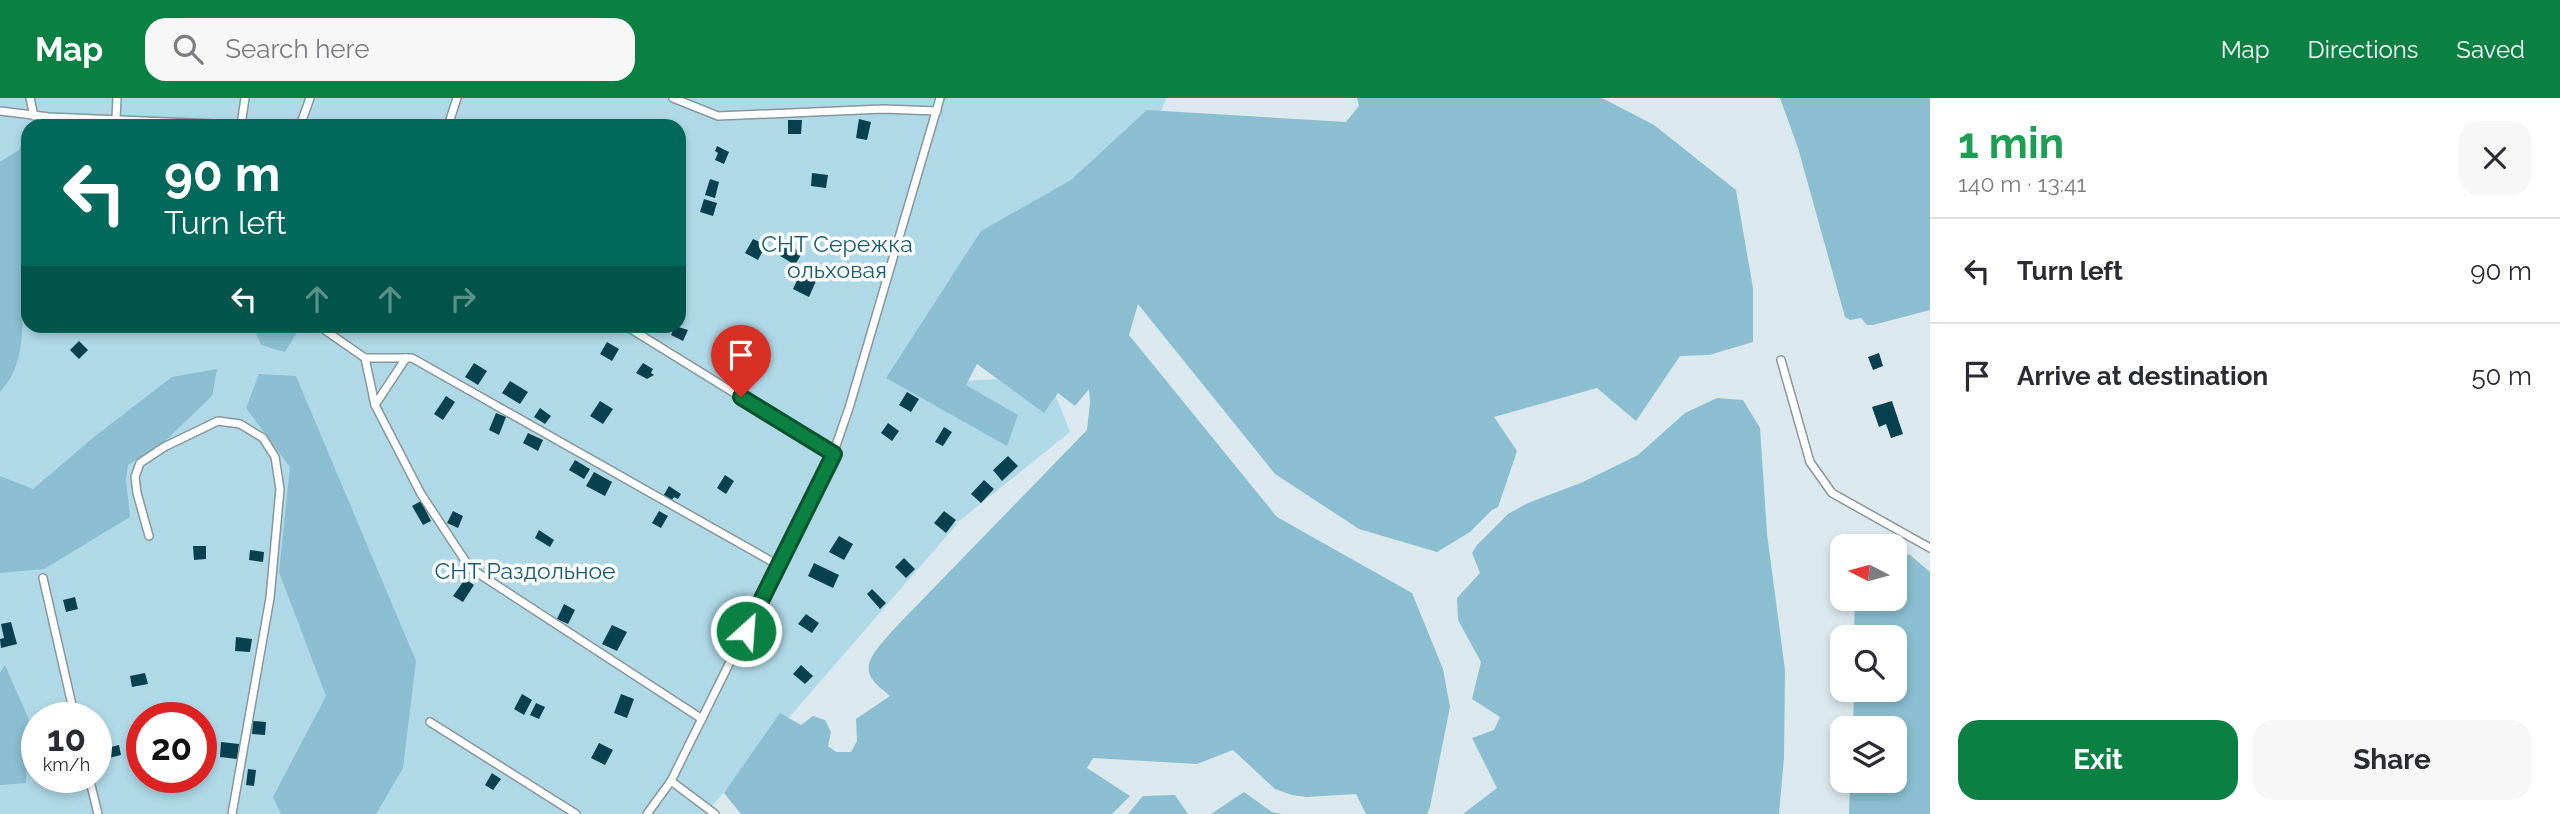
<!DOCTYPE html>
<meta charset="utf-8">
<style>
:root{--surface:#fff;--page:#f7f7f7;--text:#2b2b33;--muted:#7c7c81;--line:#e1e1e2;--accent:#0b8043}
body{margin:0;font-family:Raleway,sans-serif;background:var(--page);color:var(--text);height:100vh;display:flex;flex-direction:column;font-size:26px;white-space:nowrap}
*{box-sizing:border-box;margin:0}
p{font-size:23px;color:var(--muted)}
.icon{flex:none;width:38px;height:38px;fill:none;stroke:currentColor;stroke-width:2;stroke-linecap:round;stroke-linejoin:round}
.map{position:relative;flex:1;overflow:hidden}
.panel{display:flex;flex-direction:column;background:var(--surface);width:630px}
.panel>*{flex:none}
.top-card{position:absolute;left:21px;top:21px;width:665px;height:214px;border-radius:21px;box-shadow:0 4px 10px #0003;background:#00695c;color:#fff;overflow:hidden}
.needle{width:46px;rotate:276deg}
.tools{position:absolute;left:1830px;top:436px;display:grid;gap:14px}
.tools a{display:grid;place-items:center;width:77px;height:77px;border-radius:14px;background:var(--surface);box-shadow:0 4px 10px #0003;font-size:35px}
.speed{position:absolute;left:21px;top:604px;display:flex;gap:14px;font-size:35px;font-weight:700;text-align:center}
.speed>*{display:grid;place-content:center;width:91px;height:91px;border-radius:50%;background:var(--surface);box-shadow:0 4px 10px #0003;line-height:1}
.speed small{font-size:18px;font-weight:400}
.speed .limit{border:10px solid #d22;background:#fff;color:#111}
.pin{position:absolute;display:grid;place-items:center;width:60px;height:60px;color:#fff;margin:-72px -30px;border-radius:50% 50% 50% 0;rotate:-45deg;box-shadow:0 0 7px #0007}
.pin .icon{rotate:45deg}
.me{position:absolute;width:77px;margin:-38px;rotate:26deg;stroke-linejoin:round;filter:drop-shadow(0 0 5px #0008)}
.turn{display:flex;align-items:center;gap:24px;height:147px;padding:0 28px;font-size:32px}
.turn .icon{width:91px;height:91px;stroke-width:2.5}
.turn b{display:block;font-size:49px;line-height:60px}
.lanes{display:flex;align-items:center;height:66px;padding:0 28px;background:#0003;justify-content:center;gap:35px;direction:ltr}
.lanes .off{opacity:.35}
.round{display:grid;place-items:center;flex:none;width:74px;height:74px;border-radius:21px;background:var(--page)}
.overview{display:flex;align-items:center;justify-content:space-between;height:119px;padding:0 28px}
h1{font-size:42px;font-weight:700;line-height:52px;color:#1e9e55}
.cta{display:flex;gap:14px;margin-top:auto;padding:14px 28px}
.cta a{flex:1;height:80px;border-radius:21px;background:var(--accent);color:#fff;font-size:28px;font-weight:700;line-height:80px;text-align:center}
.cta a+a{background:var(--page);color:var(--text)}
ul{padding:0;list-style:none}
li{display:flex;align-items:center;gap:21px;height:105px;padding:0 28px;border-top:2px solid var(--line)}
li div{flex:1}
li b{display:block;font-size:26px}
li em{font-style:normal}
header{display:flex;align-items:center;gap:42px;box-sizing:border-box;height:98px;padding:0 35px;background:var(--accent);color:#fff}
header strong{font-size:33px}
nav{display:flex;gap:38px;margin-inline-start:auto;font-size:24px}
.search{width:490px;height:63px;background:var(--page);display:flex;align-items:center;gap:18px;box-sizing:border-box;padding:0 24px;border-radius:21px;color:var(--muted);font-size:26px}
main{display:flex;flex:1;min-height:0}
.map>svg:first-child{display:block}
.green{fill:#b0d9e8;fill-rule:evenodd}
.forest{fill:#8abed0}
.building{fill:#074150}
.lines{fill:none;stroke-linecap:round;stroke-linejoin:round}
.service-casing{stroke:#89969a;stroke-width:10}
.service{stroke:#fff;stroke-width:7}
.route-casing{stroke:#07532c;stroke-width:18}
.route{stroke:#0b8043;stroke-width:12}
.labels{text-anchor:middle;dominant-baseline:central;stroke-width:7;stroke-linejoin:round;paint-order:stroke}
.park-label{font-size:23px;fill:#195d71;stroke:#fff}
</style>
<header>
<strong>Map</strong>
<div class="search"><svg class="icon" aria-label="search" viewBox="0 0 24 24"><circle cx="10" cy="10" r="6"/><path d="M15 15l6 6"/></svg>Search here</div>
<nav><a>Map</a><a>Directions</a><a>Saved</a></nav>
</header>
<main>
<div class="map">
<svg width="1930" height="716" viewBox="0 0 1930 716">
<rect width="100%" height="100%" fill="#dbe9ee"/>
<!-- green -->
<path class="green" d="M0 0H1166L1140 74 947 284 1048 278 1070 334 958 424 953 421 957 426 705 716H0ZM28 28H679V228H28ZM37 620H96V679H37ZM142 620H201V679H142Z"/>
<!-- forest -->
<g class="forest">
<path d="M1357 0H1602L1654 27 1736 92 1753 190V244L1709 257 1680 258 1636 323 1597 290 1494 319 1517 353 1498 409 1492 412 1470 434 1437 454 1359 431 1275 376 1138 206 1129 237 1277 419 1412 495 1443 571 1450 609 1430 709 1427 716H1366L1356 696 1306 699 1292 697 1275 691 1233 652 1197 666 1093 660 1087 670 1130 698 1112 716H741L724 695 780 615 801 627 813 618 825 622 831 634 828 648 836 654H851L857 643 856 621 890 598C885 593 877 588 873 582 859 565 882 546 892 533L1087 332 1090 305 1089 291 1075 308 1058 295 1044 315 977 266 966 287 1018 317 1007 348 886 280 981 133 1071 82 1147 12 1346 24 1359 8Z"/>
<path d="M1780 0H1930V212L1873 227H1867L1861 220 1850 222 1845 219 1798 50Z"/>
<path d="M28 29V210L23 212C22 242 22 271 0 294V64L19 52Z"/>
<path d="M253 228H296V236L285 254 261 247Z"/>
<path d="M217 271 212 298 164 344 128 367 126 381 130 419 44 471 0 475V378L33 391 94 339 172 279Z"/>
<path d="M259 276 296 278 416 563 403 670 376 716H281L273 699 326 598 279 474 290 369 246 310Z"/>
<path d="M1717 300 1743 302 1760 330 1767 436 1785 572 1784 660 1779 716H1463L1497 690 1472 640 1494 632 1500 619 1472 601 1481 564 1458 522 1457 500 1480 475 1472 455 1477 447 1508 416 1528 405 1583 384 1638 357 1685 315Z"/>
<path d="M1895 454 1910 457 1930 474V716H1849L1850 683 1895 682V630H1853L1854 592H1895V539H1854L1855 501 1895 500Z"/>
<path d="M5 567 29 622 26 685 0 687V575Z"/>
<path d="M1244 694 1272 714 1282 716H1211Z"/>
<path d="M1175 697 1188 716H1128L1143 698Z"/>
</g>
<!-- building -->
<g class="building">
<path d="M859 21 871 24 867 42 856 40Z"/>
<path d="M788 22H802L801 36H788Z"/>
<path d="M717 48 729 54 724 66 715 62 718 55 715 53Z"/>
<path d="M812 75 828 77 826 90 811 88Z"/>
<path d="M710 81 719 84 715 100 705 97Z"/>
<path d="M704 101 717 105 713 118 700 114Z"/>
<path d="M753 141 766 147 758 162 745 155Z"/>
<path d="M784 144 802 155 795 167 777 156Z"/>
<path d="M800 176 816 183 809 199 793 191Z"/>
<path d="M675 228 688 232 683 243 671 237Z"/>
<path d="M79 243 88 252 79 261 70 252Z"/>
<path d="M607 244 619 251 612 263 600 256Z"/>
<path d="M1879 255 1883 268 1873 272 1868 259Z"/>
<path d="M474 265 487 273 478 287 465 279Z"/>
<path d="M643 265 653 271 651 275 654 277 647 281 636 275Z"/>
<path d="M510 283 528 294 520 306 502 295Z"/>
<path d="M907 294 919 301 911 314 899 307Z"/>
<path d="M446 298 455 304 443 322 434 316Z"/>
<path d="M600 303 613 311 603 326 590 318Z"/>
<path d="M1892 303 1903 336 1891 340 1886 326 1879 329 1872 309Z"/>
<path d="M540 310 551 318 545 326 534 319Z"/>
<path d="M496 315 506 319 499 337 489 332Z"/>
<path d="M888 325 899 333 892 343 881 335Z"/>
<path d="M944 329 952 334 943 348 935 344Z"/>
<path d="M528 335 543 342 538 353 523 345Z"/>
<path d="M1008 358 1018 368 1002 383 993 372Z"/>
<path d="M575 362 590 371 584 381 569 372Z"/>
<path d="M594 374 612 384 605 398 586 388Z"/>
<path d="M725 377 734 383 726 396 717 390Z"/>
<path d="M984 382 994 391 981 405 971 396Z"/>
<path d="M669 388 681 396 678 401 674 399 670 405 662 400Z"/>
<path d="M421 403 431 423 423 427 412 408Z"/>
<path d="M453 413 463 418 458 430 447 425Z"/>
<path d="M659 413 668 418 661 430 652 425Z"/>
<path d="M944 413 956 422 946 435 934 425Z"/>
<path d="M539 432 554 442 550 449 535 440Z"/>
<path d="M839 438 853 446 844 462 829 454Z"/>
<path d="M193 448H206V461L194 462Z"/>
<path d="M250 452 264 454 263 464 249 462Z"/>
<path d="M904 460 915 471 906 480 895 469Z"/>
<path d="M814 465 839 477 833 490 808 478Z"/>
<path d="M465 481 474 487 463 504 453 498Z"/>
<path d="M872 491 886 505 880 511 867 496Z"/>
<path d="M75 499 78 511 66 514 63 502Z"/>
<path d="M564 506 575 512 568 526 557 521Z"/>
<path d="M806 516 819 525 812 535 798 526Z"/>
<path d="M11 524 17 546 1 550 0 541 4 540 1 526Z"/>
<path d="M612 527 627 534 617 553 602 546Z"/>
<path d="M236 539 252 541 250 554 235 553Z"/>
<path d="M801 567 813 578 805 586 793 576Z"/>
<path d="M145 575 148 586 132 589 130 578Z"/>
<path d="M522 596 532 602 524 617 514 611Z"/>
<path d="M621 596 634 601 627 620 614 615Z"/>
<path d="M536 605 545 609 539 621 530 617Z"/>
<path d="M253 623 266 624 265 637 252 636Z"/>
<path d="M221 644 239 646 237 661 220 659Z"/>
<path d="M599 645 613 652 605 667 591 660Z"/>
<path d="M119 647 121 657 109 660 107 650Z"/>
<path d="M248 671 256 672 254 688 246 687Z"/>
<path d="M492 675 501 681 493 692 485 687Z"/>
</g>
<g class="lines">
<!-- service casing -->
<g class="service-casing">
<g id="service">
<path d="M30 0 34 18"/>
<path d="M673 0 718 18 883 11 937 13"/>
<path d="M0 13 49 19 261 28"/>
<path d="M116 20 117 0"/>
<path d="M241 27 245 0"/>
<path d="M300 28 310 0"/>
<path d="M448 28 457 0"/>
<path d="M319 228 365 260 375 307 421 396 470 470 702 621"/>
<path d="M626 228 833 356"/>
<path d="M365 260H412L778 467"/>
<path d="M1781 262 1810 364 1832 395 1930 450"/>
<path d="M375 307 406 260"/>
<path d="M149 438 137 395 135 379 140 365 164 349 218 323 240 326 263 340 275 359 280 391 270 500 232 716"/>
<path d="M43 480 75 620"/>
<path d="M430 624 576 716"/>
<path d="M89 679 98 716"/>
<path d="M647 716 671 683"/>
<path d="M715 716 671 683 833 356 849 310 940 0"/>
</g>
</g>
<!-- service -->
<use href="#service" class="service"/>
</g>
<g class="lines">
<!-- route casing -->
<g class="route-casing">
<path id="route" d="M741 299 834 356 746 533"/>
</g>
<!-- route -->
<use href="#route" class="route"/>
</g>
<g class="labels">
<!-- park labels -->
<g class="park-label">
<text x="837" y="145">СНТ Сережка<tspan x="837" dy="26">ольховая</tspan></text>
<text x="525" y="472">СНТ Раздольное</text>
</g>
</g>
</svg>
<div class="tools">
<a><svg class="needle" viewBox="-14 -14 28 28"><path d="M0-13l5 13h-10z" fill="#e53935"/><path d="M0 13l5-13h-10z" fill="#7c7c81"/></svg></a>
<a><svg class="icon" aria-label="search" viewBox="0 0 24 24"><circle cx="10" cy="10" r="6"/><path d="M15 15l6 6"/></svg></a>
<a><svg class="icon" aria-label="layers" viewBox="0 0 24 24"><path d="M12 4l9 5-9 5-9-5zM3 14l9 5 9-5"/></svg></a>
</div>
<div class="speed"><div>10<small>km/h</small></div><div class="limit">20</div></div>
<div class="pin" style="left:741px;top:299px;background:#d93025"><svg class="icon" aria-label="arrive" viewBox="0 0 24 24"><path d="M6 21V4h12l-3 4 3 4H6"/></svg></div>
<svg class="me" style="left:746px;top:533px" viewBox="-20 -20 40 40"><circle r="17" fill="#0b8043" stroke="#fff" stroke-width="3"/><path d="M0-11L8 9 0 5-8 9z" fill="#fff"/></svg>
<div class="top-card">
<div class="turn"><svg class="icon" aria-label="left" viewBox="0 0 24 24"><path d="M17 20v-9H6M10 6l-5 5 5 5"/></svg><div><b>90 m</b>Turn left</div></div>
<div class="lanes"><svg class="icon" aria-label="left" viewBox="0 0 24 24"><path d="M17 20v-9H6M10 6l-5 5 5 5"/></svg><svg class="icon off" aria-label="ahead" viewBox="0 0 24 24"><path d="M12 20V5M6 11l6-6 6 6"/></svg><svg class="icon off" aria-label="ahead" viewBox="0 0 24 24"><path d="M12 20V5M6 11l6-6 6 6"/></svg><svg class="icon off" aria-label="right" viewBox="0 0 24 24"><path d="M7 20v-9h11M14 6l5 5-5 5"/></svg></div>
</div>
</div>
<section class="panel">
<div class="overview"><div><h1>1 min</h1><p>140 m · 13:41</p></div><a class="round"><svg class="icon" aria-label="close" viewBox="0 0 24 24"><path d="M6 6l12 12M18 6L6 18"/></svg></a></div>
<ul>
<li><svg class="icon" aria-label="left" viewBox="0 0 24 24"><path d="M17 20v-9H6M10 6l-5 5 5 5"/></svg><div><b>Turn left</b></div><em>90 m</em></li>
<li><svg class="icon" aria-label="arrive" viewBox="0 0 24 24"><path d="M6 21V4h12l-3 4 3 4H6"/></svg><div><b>Arrive at destination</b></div><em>50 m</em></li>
</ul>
<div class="cta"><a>Exit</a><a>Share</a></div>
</section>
</main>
